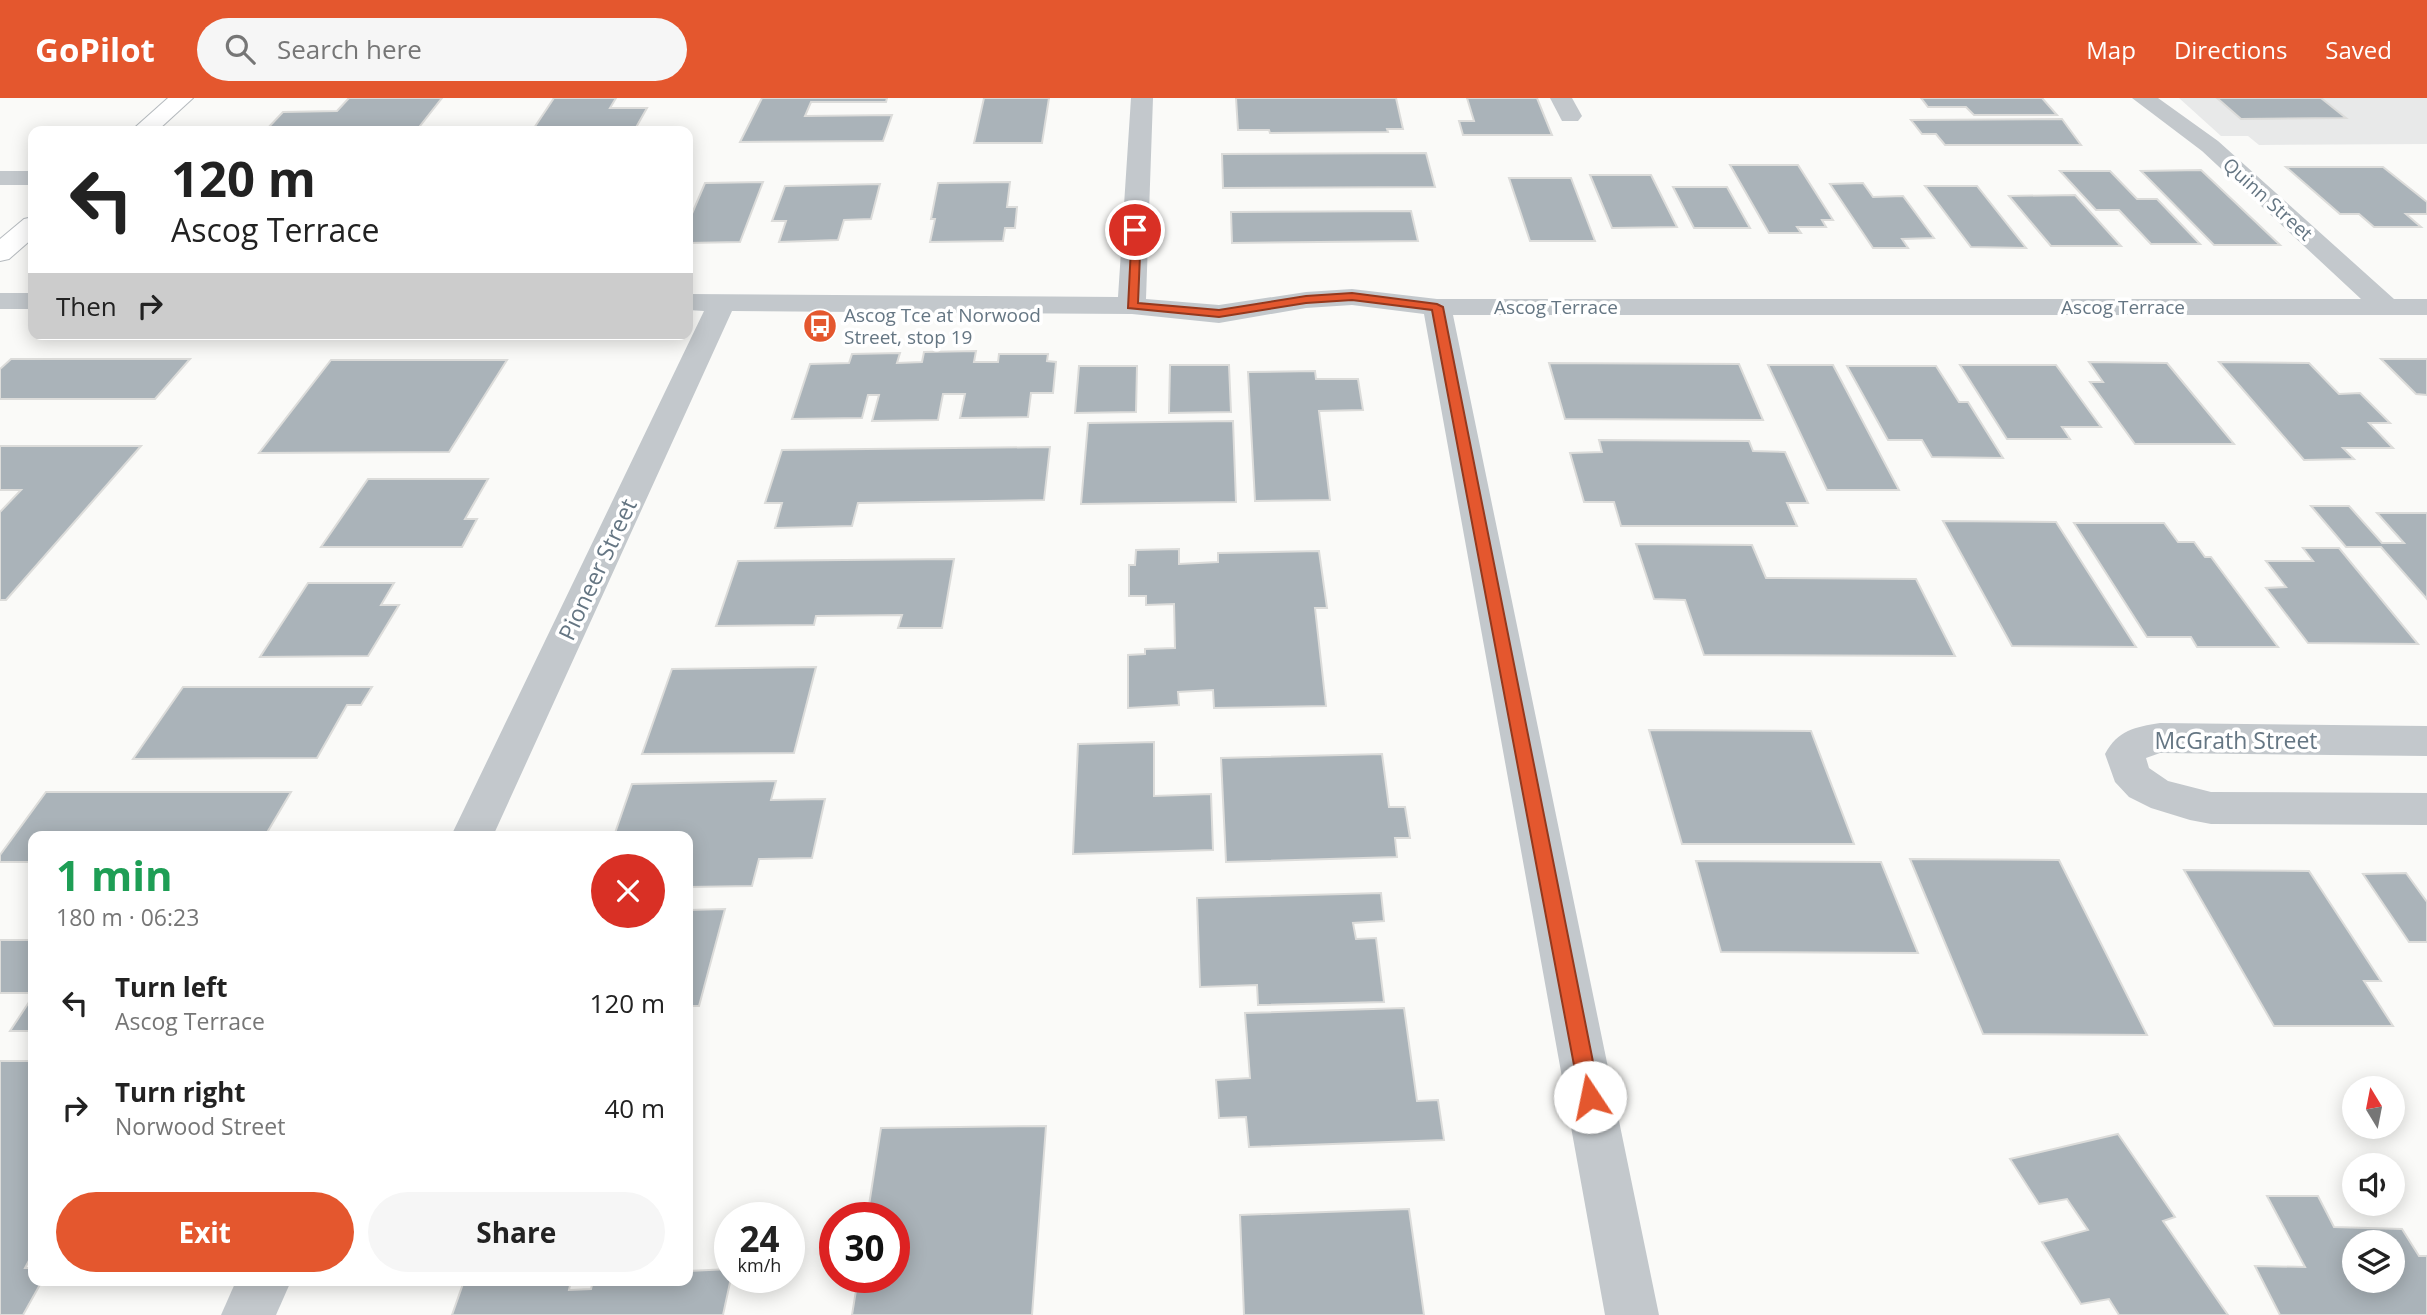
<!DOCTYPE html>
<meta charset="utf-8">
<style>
:root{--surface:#fff;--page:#f6f6f6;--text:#222;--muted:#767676;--accent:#e4572e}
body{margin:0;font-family:"Open Sans",sans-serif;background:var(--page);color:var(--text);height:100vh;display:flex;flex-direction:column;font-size:26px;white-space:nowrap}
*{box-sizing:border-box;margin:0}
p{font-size:23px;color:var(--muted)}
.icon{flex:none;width:38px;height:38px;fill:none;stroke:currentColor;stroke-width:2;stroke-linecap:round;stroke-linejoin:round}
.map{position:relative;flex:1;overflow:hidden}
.details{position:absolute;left:28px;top:733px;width:665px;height:455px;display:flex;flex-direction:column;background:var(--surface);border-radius:14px;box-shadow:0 4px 18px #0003}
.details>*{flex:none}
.top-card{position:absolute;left:28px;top:28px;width:665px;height:214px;border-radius:14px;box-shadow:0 4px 18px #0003;background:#fff;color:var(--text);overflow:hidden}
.needle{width:46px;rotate:350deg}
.fabs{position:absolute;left:2342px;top:978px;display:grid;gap:14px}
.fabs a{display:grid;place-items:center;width:63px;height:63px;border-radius:50%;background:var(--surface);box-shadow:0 4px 18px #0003;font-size:35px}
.speed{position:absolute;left:714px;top:1104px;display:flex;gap:14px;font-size:35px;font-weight:700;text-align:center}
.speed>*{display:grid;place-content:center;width:91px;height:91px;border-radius:50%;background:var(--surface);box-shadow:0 4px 18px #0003;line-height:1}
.speed small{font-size:18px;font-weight:400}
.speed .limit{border:10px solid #d22;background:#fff;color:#111}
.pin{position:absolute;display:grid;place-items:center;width:60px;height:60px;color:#fff;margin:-30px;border:4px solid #fff;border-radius:50%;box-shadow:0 2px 7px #0007}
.me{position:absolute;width:77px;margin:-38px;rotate:349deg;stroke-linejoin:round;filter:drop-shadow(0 0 5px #0008)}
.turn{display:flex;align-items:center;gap:24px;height:147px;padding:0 28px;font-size:32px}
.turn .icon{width:91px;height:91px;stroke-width:2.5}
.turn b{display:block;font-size:49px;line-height:60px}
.then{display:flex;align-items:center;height:66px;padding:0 28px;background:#0003;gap:14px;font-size:26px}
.round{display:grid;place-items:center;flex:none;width:74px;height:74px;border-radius:37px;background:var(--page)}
.headline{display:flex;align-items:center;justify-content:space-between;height:119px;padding:0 28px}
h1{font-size:42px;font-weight:700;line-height:52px;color:#1e9e55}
.primary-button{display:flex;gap:14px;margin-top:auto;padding:14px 28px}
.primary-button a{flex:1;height:80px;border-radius:42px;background:var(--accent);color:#fff;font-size:28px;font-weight:700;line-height:80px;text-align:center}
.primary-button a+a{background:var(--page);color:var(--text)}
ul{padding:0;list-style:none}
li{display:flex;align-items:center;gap:21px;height:105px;padding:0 28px}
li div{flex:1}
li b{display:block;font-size:26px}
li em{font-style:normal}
header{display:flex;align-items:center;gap:42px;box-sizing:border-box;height:98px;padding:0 35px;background:var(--accent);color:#fff}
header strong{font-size:33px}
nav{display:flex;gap:38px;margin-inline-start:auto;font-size:24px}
.search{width:490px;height:63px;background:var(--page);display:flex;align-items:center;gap:18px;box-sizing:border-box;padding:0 24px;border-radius:38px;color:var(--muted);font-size:26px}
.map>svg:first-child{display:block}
.built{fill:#e8e9e9}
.building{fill:#aab3b9;stroke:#dcdcda;stroke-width:2;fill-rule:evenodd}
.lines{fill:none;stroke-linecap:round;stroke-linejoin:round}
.major-casing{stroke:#b5babe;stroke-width:2}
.minor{fill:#c3c8cc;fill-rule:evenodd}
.major{fill:#fff;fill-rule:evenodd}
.route{fill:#e4572e;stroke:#94391e;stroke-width:2}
.labels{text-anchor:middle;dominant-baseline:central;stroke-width:7;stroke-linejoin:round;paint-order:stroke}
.far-street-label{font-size:19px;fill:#657683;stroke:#fff}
.far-poi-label{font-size:19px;fill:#657683;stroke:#fff;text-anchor:start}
.street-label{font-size:23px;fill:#657683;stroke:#fff}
</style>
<header>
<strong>GoPilot</strong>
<div class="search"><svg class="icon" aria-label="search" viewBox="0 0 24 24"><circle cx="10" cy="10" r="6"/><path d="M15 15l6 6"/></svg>Search here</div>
<nav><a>Map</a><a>Directions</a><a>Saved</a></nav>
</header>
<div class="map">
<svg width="2427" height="1217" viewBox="0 0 2427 1217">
<rect width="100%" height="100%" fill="#fafaf8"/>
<!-- built -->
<path class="built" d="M2179 0H2427V46L2259 47 2248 38H2221Z"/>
<!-- building -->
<g class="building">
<path d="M349 0H442L416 33H265L283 14 337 13Z"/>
<path d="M554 0H616L610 10H647L634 33H532Z"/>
<path d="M762 0H887L886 4H811L805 18 892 17 883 43 740 44Z"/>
<path d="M984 0H1049L1042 45H974Z"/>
<path d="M1236 0H1396L1403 31H1387L1388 34 1270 35 1269 32H1238Z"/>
<path d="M1467 0H1537L1552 37H1463L1459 23H1474Z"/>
<path d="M1921 0H2042L2057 17H1974L1966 9H1928Z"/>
<path d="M2217 0H2321L2346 20 2241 21Z"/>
<path d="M2062 21 2081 47H1945L1936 36H1922L1911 22Z"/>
<path d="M1426 55 1435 89 1223 90 1222 56Z"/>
<path d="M1730 67H1798L1833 122H1822L1826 129H1797L1801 135H1769Z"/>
<path d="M2286 69H2383L2427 104V116H2406L2421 129H2374L2359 116H2340Z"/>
<path d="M2201 72 2280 147H2214L2141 73Z"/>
<path d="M2060 73H2110L2137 101H2157L2200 146H2151L2119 112H2096Z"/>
<path d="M1590 77H1651L1677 129 1612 130Z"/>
<path d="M1509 80H1571L1595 143H1530Z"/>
<path d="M763 84 740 144 688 145V125L705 85Z"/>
<path d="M1010 84 1007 109H1017L1015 130H1005L1003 143 930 144 935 121H931L938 85Z"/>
<path d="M1863 85 1873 99 1903 98 1934 140 1902 141 1908 150H1873L1830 86Z"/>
<path d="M880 86 871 121 844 122 838 142 779 144 786 123H772L785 88Z"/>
<path d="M1925 88H1977L2026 150 1971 149Z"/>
<path d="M1673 89H1727L1750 130H1694Z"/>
<path d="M2075 97 2121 148H2051L2009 98Z"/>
<path d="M1411 113 1418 143 1232 145 1231 114Z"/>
<path d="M976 253 974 264H998L999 256H1048L1047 263 1056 264 1053 295H1031L1028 319 960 320 965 296H943L938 322 872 323 879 297H868L862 320 792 321 810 266 849 265 852 256 900 255 897 265 922 264 924 254Z"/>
<path d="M11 261H190L155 301H0V271Z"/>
<path d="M2381 261H2427V297L2416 296Z"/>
<path d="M331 262H507L449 354 259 355Z"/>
<path d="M2089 264 2167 265 2234 346H2135L2090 284H2103Z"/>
<path d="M2219 264 2309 265 2339 296 2360 295 2390 325H2369L2393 350H2343L2354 361 2304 362Z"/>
<path d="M1549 265 1739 266 1763 322 1565 321Z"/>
<path d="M1170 267H1229L1231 314 1169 315Z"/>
<path d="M1768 267H1833L1899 392H1827Z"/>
<path d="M1960 267H2056L2101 329H2062L2070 341H2007Z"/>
<path d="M1079 268H1137L1136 314 1075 315Z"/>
<path d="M1847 268H1936L1959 304H1968L2003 360 1932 359 1922 342H1888Z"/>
<path d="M1315 273 1316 281H1358L1363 312 1319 313 1330 402 1255 403 1248 274Z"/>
<path d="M1233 323 1236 404 1081 406 1088 325Z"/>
<path d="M1599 342 1749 343 1753 353 1785 354 1808 405H1787L1797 428H1621L1614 404H1584L1570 355 1602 354Z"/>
<path d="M0 348H141L6 502H0V414L21 392H0Z"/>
<path d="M1050 349 1044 402 858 405 852 428 775 430 782 405H765L782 352Z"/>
<path d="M368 381H488L465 421H477L462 449H321Z"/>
<path d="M2311 408H2349L2382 445H2404L2377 415H2427V501L2381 449H2346Z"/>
<path d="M1943 423 2056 424 2136 549 2012 548Z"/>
<path d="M2074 425H2164L2178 444H2194L2205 459H2211L2278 549H2197L2191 539H2147Z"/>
<path d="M1636 446 1752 447 1766 480 1916 481 1955 558 1704 557 1685 502 1654 501Z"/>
<path d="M2303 450H2339L2418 546 2308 545 2266 490 2286 489 2266 463H2313Z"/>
<path d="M1179 451V466L1218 464V455L1319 453 1327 510H1315L1326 608 1214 610 1213 592 1178 594 1179 607 1128 610V557L1145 556V551L1175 550 1174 506 1146 507V498H1129V467H1135L1136 452Z"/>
<path d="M954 461 942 530H898L902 517 816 518 814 527 716 528 738 463Z"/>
<path d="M308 485H394L381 507H399L368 558 260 559Z"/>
<path d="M816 569 794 655 642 656 672 571Z"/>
<path d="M183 589H372L361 607H347L317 660 133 661Z"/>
<path d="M1649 632 1811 633 1854 746H1682Z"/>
<path d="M1154 644V698L1211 696 1213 752 1073 756 1078 646Z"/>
<path d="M1382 656 1389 709H1405L1410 740H1395L1397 759 1226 764 1221 660Z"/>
<path d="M776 683 771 702 825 701 812 760 759 761 752 788 688 789V738H614L632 686Z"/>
<path d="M46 694H291L265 738H33V764H0V757Z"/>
<path d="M1910 761 2059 762 2147 937 1983 936Z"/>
<path d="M1696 763 1881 764 1918 855 1721 854Z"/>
<path d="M2184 772 2309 773 2381 883H2364L2393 928H2274Z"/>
<path d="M2406 775 2427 804V844H2409L2363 776Z"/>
<path d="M1381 795 1384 823 1353 825 1356 841 1376 840 1384 904 1258 907 1257 887 1200 889 1197 800Z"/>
<path d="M725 811 699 908H688V812Z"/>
<rect x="0" y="842" width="33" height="53"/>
<path d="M33 898V933H10Z"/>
<path d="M1404 910 1417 1003 1438 1002 1444 1042 1249 1049 1246 1019 1219 1020 1216 982 1250 980 1245 915Z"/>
<path d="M0 963H33V1155L25 1170H33V1183H42L23 1217H0Z"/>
<path d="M1046 1028 1032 1217H852L858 1180H894V1120H867L881 1030Z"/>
<path d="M2118 1036 2175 1119 2163 1123 2228 1217H2119L2109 1201 2081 1206 2042 1144 2088 1132 2067 1101 2039 1106 2010 1061Z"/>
<path d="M2267 1098H2318L2334 1129 2402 1131 2419 1158H2427V1217H2280L2255 1168 2305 1169ZM2354 1144H2392V1183H2354Z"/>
<path d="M1409 1111 1424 1217H1244L1240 1117Z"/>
<path d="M730 1171 731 1180 723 1217H452L464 1183H571L569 1192 591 1191 593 1183H688V1173Z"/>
</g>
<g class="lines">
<!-- major casing -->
<g class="major-casing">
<g id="major">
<path d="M168 0H193L157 33H131Z"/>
<path d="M33 119V140L9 161 0 163V141L24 121Z"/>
</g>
</g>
<!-- minor -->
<g class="minor">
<path d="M1131 0H1153L1146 201 1219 207 1306 194 1352 191 1437 201H2361L2202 53 2132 0H2158L2218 43 2394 201H2427V217H1453L1659 1217H1605L1424 216 1352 207 1306 210 1219 225 1132 216 732 213 493 738H451L704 213 688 212V196L1118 199Z"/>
<path d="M1550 0H1572L1582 18 1578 23H1562Z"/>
<rect x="0" y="73" width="33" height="14"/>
<rect x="0" y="195" width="33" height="16"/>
<path d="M2160 625 2427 628V658L2160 655 2146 660 2149 670 2168 683 2211 694 2427 695V727L2211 726 2190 722 2151 710 2129 699 2115 684 2105 656C2118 632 2135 629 2160 625Z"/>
<path d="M236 1183H291L276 1217H221Z"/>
</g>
<!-- major -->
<use href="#major" class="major"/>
</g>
<!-- route -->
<path class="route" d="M1132 129 1141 132 1138 205 1219 212 1306 198 1352 195 1437 206 1443 209 1600 999 1597 1005 1590 1008 1583 1005 1580 999 1432 212 1352 202 1306 205 1219 219 1128 210Z"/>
<!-- icons -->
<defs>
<g id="bus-disc" transform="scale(1.75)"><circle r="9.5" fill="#e4572e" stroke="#fff"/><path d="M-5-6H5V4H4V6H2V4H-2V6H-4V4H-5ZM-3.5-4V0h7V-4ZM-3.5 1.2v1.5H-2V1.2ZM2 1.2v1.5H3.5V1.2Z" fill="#fff"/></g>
</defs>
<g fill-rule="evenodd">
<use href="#bus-disc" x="820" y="228"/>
</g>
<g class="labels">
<!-- far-street labels -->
<g class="far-street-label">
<text transform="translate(2268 101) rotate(42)">Quinn Street</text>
<text x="1556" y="209">Ascog Terrace</text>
<text x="2123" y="209">Ascog Terrace</text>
</g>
<!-- far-poi labels -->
<g class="far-poi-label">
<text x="844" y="217">Ascog Tce at Norwood<tspan x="844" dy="22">Street, stop 19</tspan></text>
</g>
<!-- street labels -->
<g class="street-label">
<text transform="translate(597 471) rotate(-65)">Pioneer Street</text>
<text x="2236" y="642">McGrath Street</text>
</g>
</g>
</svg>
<div class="fabs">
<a><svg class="needle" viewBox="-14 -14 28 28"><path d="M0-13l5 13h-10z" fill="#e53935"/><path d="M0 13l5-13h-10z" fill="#767676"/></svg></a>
<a><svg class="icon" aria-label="sound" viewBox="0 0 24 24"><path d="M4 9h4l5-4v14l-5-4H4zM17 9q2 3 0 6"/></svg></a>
<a><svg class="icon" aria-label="layers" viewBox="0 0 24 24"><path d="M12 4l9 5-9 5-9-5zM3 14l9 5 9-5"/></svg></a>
</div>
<div class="speed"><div>24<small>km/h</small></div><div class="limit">30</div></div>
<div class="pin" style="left:1135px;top:132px;background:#d93025"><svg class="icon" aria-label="arrive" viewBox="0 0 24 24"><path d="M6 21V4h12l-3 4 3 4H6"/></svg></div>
<svg class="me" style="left:1590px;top:999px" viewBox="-20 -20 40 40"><circle r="19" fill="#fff"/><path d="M0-13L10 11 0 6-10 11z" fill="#e4572e"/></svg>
<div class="top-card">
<div class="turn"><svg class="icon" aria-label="left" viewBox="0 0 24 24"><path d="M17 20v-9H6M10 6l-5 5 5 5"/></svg><div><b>120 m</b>Ascog Terrace</div></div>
<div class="then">Then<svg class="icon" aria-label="right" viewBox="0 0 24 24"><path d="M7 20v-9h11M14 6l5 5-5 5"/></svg></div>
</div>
<section class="details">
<div class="headline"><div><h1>1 min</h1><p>180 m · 06:23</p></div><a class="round" style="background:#d93025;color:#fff"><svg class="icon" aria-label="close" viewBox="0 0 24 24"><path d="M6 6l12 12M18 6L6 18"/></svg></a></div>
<ul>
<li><svg class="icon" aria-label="left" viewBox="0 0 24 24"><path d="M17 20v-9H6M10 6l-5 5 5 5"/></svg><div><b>Turn left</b><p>Ascog Terrace</p></div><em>120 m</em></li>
<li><svg class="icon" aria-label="right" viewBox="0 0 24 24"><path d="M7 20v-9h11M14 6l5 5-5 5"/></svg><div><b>Turn right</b><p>Norwood Street</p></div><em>40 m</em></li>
</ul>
<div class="primary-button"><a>Exit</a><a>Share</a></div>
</section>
</div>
